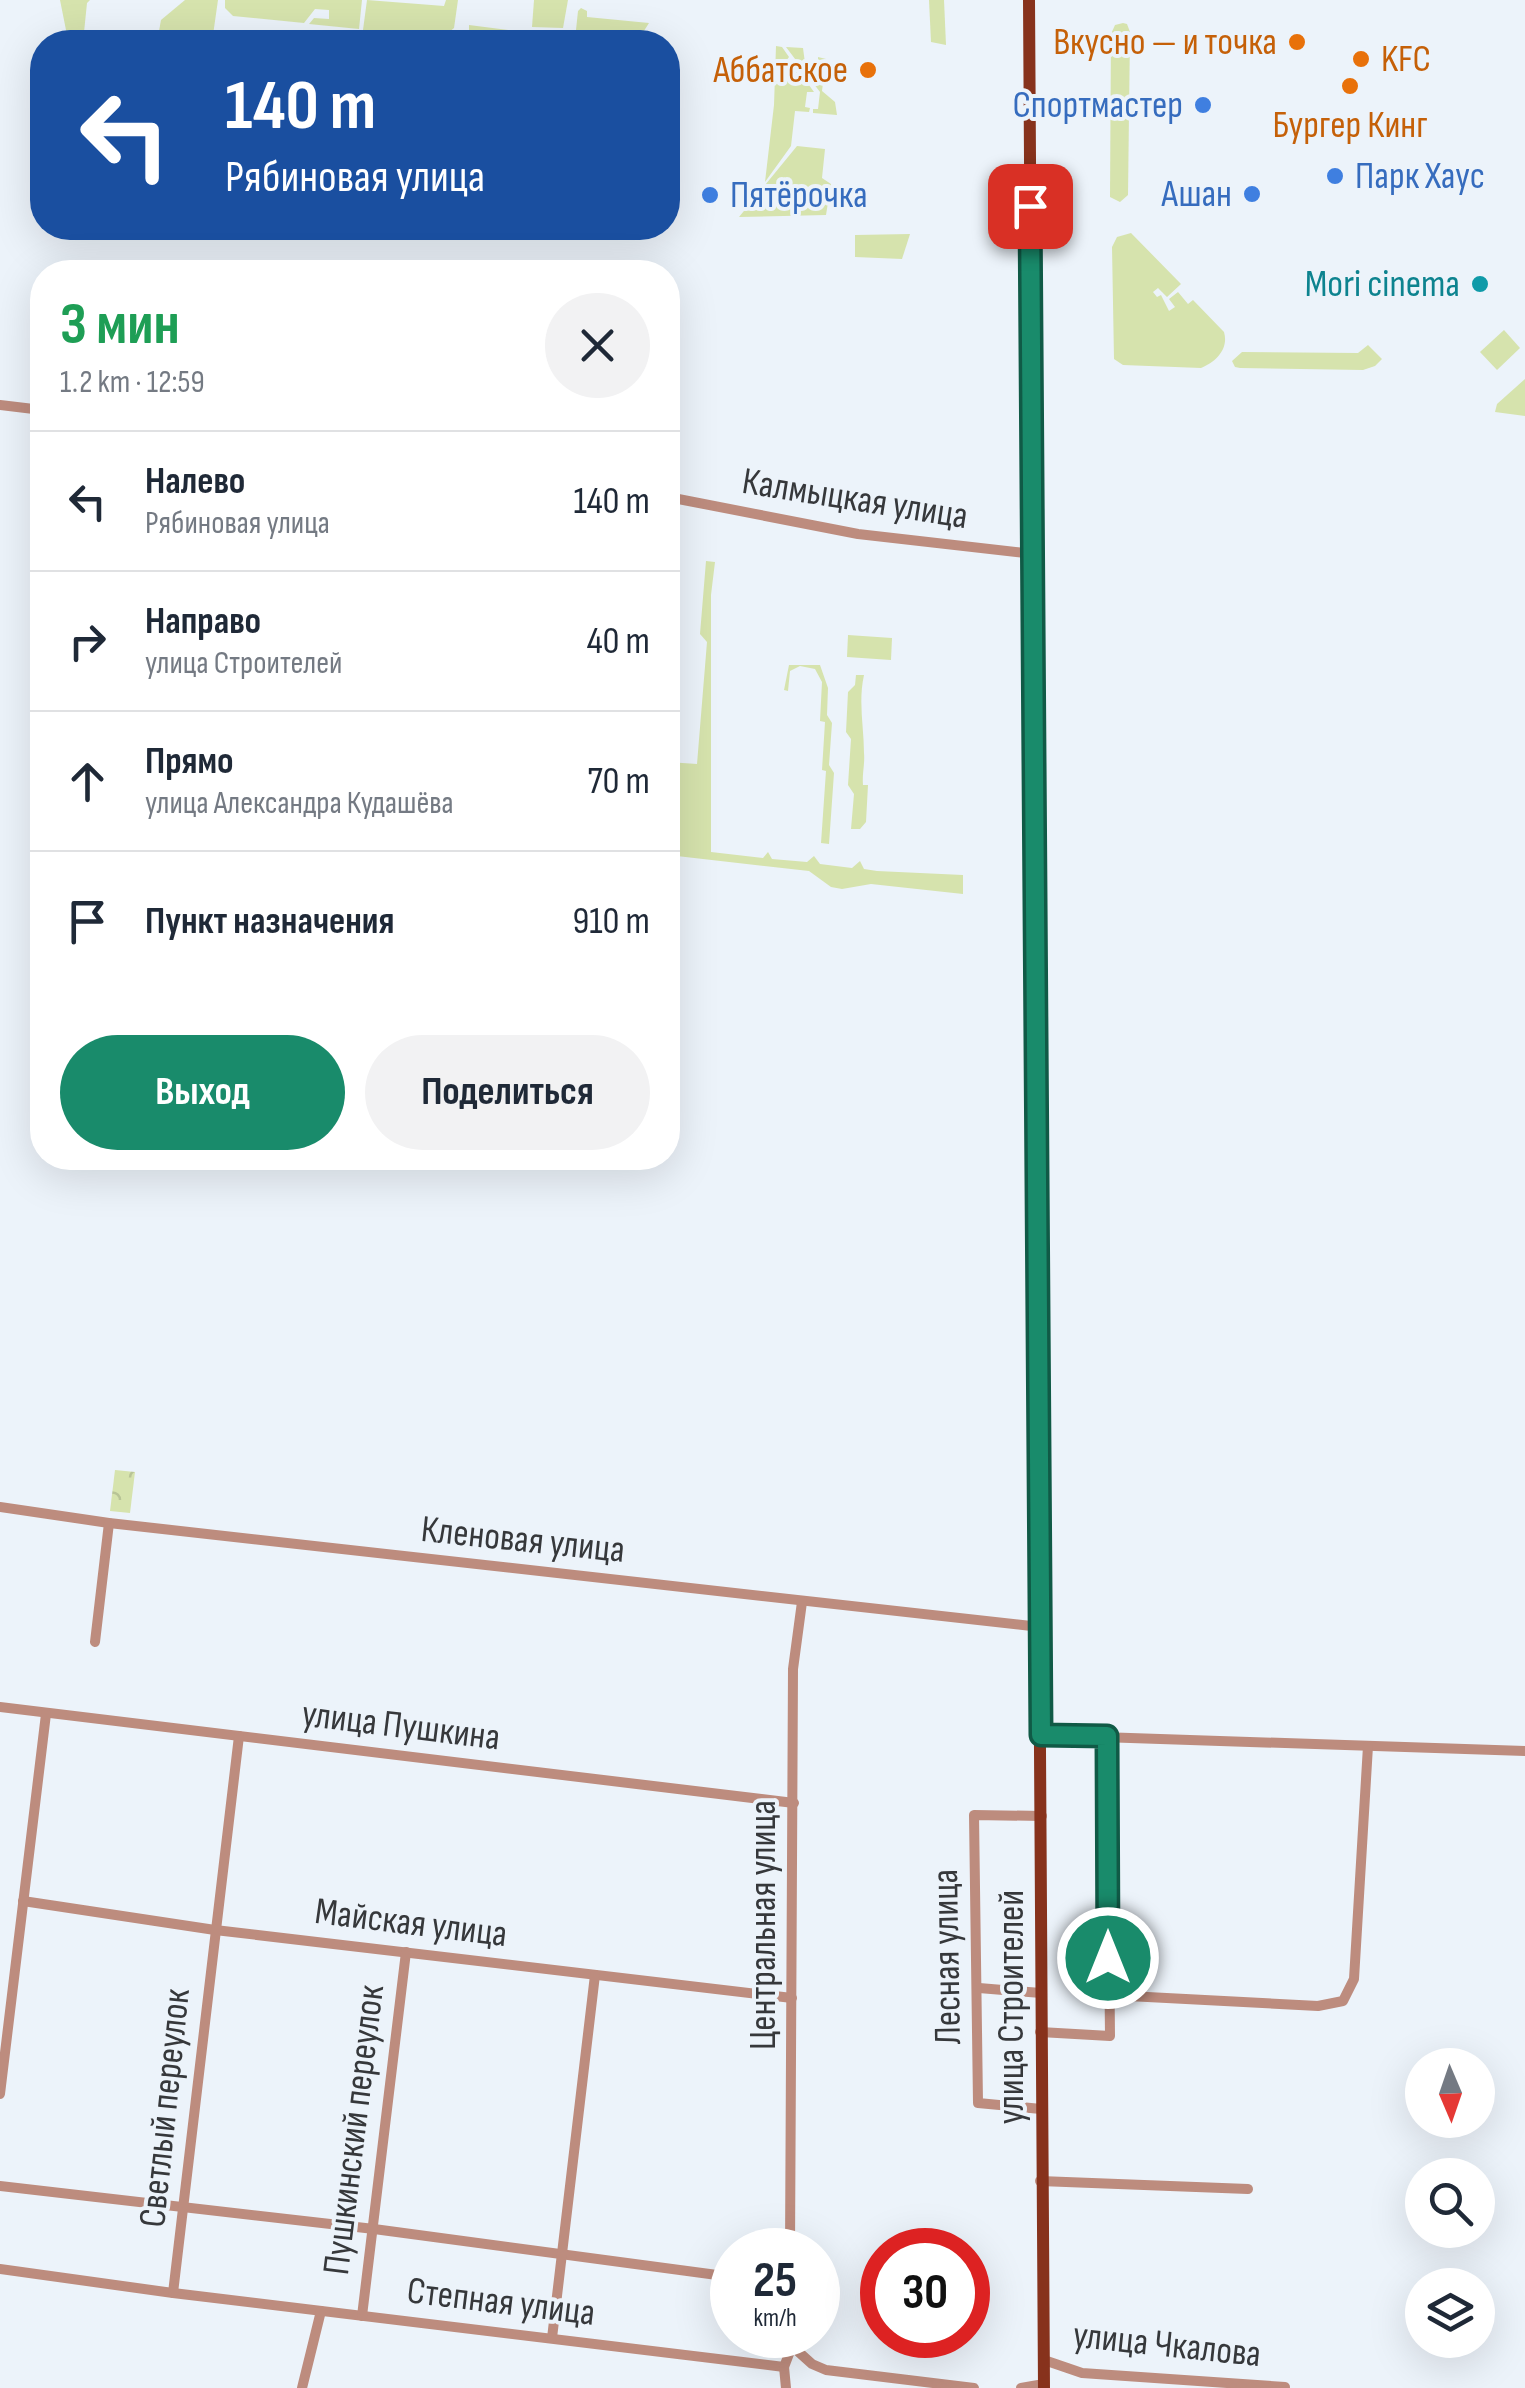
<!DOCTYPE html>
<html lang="ru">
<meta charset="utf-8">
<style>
:root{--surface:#fff;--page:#f2f2f3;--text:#1f2937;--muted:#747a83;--line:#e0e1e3;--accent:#198b6b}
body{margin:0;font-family:"Sofia Sans Condensed",sans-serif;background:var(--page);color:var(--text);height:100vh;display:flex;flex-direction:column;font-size:38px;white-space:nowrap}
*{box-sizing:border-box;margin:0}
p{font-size:32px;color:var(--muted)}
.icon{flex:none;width:55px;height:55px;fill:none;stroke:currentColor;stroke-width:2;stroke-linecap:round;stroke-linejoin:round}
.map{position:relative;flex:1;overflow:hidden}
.details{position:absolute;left:30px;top:260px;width:650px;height:910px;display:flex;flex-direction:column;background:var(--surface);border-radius:40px;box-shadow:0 10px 40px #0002}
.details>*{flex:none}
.hud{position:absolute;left:30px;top:30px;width:650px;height:210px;border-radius:40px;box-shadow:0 10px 40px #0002;background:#1a4fa0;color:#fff;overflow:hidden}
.needle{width:65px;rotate:178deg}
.fabs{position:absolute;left:1405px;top:2048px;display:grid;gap:20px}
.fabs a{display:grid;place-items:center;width:90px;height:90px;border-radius:50%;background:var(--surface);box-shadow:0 10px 40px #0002;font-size:50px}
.speed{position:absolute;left:710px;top:2228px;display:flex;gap:20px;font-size:50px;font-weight:700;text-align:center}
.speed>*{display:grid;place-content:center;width:130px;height:130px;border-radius:50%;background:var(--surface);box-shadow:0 10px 40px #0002;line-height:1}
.speed small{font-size:25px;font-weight:400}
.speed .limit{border:15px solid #d22;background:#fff;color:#111}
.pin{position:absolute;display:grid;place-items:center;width:85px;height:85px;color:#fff;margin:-42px;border-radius:20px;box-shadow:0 5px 15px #0006}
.me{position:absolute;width:110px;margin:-55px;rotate:0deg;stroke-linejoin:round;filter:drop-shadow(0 0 8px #0008)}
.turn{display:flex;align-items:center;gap:35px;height:210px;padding:0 30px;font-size:45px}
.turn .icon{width:130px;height:130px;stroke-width:2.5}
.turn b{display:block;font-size:70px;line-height:85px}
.round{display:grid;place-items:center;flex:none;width:105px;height:105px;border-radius:52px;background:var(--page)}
.head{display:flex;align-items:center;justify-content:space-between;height:170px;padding:0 30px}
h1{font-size:60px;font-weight:700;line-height:75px;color:#1e9e55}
.cta{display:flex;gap:20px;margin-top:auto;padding:20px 30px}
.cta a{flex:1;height:115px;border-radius:60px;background:var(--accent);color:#fff;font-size:40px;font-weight:700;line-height:115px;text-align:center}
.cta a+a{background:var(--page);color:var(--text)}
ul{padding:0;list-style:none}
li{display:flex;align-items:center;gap:30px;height:140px;padding:0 30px;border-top:2px solid var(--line)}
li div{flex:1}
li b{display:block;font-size:38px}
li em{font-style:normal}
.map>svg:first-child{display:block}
.grass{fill:#d6e3ad}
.park{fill:url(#park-crowns)}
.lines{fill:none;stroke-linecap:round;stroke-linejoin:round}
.minor{stroke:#bd8c7e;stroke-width:10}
.major{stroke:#87321c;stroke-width:12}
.route-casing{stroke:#105a46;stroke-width:25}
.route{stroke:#198b6b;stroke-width:18}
.food-dot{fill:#e8710a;stroke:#ecf3fa;stroke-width:4}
.shop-dot{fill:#3f7fe0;stroke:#ecf3fa;stroke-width:4}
.culture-dot{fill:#0f9aa8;stroke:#ecf3fa;stroke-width:4}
.labels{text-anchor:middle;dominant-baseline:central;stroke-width:8;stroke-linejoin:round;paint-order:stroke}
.food-label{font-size:38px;fill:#c56008;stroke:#ecf3fa;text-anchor:end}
.shop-label{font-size:38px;fill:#366cbe;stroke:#ecf3fa;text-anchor:end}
.culture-label{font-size:38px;fill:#0d838f;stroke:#ecf3fa;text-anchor:end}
.street-label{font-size:38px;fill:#36383b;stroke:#ecf3fa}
</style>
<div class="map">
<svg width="1525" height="2388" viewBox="0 0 1525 2388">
<defs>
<pattern id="park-crowns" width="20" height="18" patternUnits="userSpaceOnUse" patternTransform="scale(2.5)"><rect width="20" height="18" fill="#d6e3ad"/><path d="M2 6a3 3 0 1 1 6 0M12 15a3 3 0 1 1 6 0" fill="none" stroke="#b8c496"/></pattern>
</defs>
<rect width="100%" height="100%" fill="#ecf3fa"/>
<!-- grass -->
<g class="grass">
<path d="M60 0H90L87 3 83 42H65L66 30Z"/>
<path d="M185 0H218L212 42H157L161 20Z"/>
<path d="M225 0H362L359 29 309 24 314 18 329 19V10L315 9 304 23 233 16 225 8Z"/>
<path d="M367 0 444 6 446 0H458L454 28 442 38 363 30Z"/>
<path d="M534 0H568L563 28 532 27Z"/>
<path d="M929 0H944L946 45 931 42Z"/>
<path d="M581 8 587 11V17L649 23 642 34 612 31 608 38 580 35 576 30 578 11Z"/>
<path d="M1123 23 1127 24 1130 32 1128 195 1120 202 1110 197 1111 34 1115 25Z"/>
<path d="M469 25 517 31 515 42H478L469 32Z"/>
<path d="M776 46 782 47 789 57 786 61 791 68 795 66 814 92H807L805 107 810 108 809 112 795 111 791 146 765 182 774 105Z"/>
<path d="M786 47 803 48 805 63H818V57L826 59 822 91 835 102 837 115 813 113V109H818L820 92Z"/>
<path d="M797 146 825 149 822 178 831 184 826 215 739 217Z"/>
<path d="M1131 233 1181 284 1167 297 1158 288 1153 292 1157 297 1161 295 1169 311 1175 307 1169 299 1178 292 1188 304 1193 300 1224 332C1229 349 1216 362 1201 368L1123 365 1114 359 1112 247 1117 237Z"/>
<path d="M910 234 902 259 855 257V235Z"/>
<path d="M1504 330 1520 348 1497 370 1480 352Z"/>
<path d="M1368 345 1382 359 1375 366 1363 370 1240 368 1235 367 1232 361 1242 352 1358 353Z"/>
<path d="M1525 379V416L1495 412 1497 404Z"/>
<path d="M706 561 715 562 711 595V852L763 858 768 852 772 859 807 862 814 856 820 864 852 868 860 861 864 869 877 871 963 875V894L871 884 842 889 831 887 809 871 668 855V762L697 764 707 642 700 634Z"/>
<path d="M848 635 892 638 891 660 847 657Z"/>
<path d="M789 665H820L828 688 827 715 832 723 829 765 834 773 829 844 821 843 826 771 822 770 825 722 820 721 822 682 815 669 800 666 790 671 788 691 784 690Z"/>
<path d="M856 675H864C858 702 864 727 864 753 865 764 862 774 863 785H868L866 822 860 829H851L854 794 848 785 851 739 846 732 848 692 855 685Z"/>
</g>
<!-- park -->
<path class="park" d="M115 1470 135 1472 130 1513 110 1511Z"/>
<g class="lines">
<!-- minor -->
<g class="minor">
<path d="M0 405 42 410"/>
<path d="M668 497 858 534 1034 554"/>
<path d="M0 1507 109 1523 1040 1627"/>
<path d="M95 1642 109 1523"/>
<path d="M0 1707 794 1803"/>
<path d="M1041 1735 1525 1751"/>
<path d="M23 1901 215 1930 792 1998"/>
<path d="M979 1988 1041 1993"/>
<path d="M1109 1995 1318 2006 1343 2001 1354 1979 1368 1746"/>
<path d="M1040 2032 1110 2036 1107 1735"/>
<path d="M0 2094 46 1714"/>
<path d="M1041 2109 978 2103 974 1815 1042 1816"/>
<path d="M1040 2181 1248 2189"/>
<path d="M0 2186 374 2229 732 2277"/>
<path d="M790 2250 793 1669 802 1602"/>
<path d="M0 2269 173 2293 784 2367 792 2346 812 2364 826 2370 974 2388"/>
<path d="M173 2293 239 1736"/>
<path d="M362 2316 406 1952"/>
<path d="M552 2338 595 1975"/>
<path d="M1044 2360 1082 2373 1285 2387"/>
<path d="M784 2367 786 2388"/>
<path d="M302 2388 321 2311"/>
<path d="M1021 2388 1044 2384"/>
</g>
<!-- major -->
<path class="major" d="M1029 0 1044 2388"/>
</g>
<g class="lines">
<!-- route casing -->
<g class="route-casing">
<path id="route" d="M1030 206 1041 1735 1107 1736 1108 1958"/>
</g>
<!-- route -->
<use href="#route" class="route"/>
</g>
<!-- markers -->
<g class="food-dot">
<circle cx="1297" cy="42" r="10"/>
<circle cx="1361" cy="59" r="10"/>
<circle cx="868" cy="70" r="10"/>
<circle cx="1350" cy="86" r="10"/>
</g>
<g class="shop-dot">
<circle cx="1203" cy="105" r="10"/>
<circle cx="1335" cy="176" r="10"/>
<circle cx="1252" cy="194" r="10"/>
<circle cx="710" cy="195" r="10"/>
</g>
<circle class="culture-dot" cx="1480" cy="284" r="10"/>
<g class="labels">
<!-- food labels -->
<g class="food-label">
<text x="1277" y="42">Вкусно — и точка</text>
<text x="1381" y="59" text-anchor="start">KFC</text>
<text x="848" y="70">Аббатское</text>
<text x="1350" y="125" text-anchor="middle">Бургер Кинг</text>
</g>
<!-- shop labels -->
<g class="shop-label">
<text x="1183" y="105">Спортмастер</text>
<text x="1355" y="176" text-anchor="start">Парк Хаус</text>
<text x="1232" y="194">Ашан</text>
<text x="730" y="195" text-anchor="start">Пятёрочка</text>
</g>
<!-- culture labels -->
<g class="culture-label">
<text x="1460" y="284">Mori cinema</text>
</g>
<!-- street labels -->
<g class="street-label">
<text transform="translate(855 499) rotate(9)">Калмыцкая улица</text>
<text transform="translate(523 1540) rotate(6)">Кленовая улица</text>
<text transform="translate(401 1726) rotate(7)">улица Пушкина</text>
<text transform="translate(411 1923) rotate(7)">Майская улица</text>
<text transform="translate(763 1925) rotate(-90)">Центральная улица</text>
<text transform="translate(947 1957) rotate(-91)">Лесная улица</text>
<text transform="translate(1011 2007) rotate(-90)">улица Строителей</text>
<text transform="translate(165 2108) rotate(-84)">Светлый переулок</text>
<text transform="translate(354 2130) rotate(-83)">Пушкинский переулок</text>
<text transform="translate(501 2302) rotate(7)">Степная улица</text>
<text transform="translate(1167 2345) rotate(6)">улица Чкалова</text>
</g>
</g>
</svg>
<div class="fabs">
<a><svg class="needle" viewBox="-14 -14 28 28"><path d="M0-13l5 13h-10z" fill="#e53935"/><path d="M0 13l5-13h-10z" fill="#747a83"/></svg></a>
<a><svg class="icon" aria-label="search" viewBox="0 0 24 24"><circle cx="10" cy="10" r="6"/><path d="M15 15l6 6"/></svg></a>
<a><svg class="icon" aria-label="layers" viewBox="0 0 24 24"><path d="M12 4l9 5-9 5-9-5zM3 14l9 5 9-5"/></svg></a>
</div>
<div class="speed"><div>25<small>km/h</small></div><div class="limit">30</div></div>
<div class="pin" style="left:1030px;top:206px;background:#d93025"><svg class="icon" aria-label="arrive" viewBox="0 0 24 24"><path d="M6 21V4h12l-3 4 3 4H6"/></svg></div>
<svg class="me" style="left:1108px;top:1958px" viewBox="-20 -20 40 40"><circle r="17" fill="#198b6b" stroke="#fff" stroke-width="3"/><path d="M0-11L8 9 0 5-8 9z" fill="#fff"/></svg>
<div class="hud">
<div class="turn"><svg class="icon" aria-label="left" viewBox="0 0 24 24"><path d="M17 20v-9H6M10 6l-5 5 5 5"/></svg><div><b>140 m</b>Рябиновая улица</div></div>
</div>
<section class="details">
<div class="head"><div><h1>3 мин</h1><p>1.2 km · 12:59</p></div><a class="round"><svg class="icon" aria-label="close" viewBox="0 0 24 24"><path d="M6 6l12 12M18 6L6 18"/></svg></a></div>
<ul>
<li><svg class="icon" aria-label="left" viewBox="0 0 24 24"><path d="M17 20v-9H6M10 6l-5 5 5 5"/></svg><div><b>Налево</b><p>Рябиновая улица</p></div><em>140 m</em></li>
<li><svg class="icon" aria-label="right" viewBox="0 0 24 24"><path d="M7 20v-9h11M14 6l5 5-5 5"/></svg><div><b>Направо</b><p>улица Строителей</p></div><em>40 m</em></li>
<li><svg class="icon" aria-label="ahead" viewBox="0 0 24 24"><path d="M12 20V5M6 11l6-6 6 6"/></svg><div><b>Прямо</b><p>улица Александра Кудашёва</p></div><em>70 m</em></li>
<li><svg class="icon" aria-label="arrive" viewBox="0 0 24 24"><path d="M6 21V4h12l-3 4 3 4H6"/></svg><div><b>Пункт назначения</b></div><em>910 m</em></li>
</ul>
<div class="cta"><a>Выход</a><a>Поделиться</a></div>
</section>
</div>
